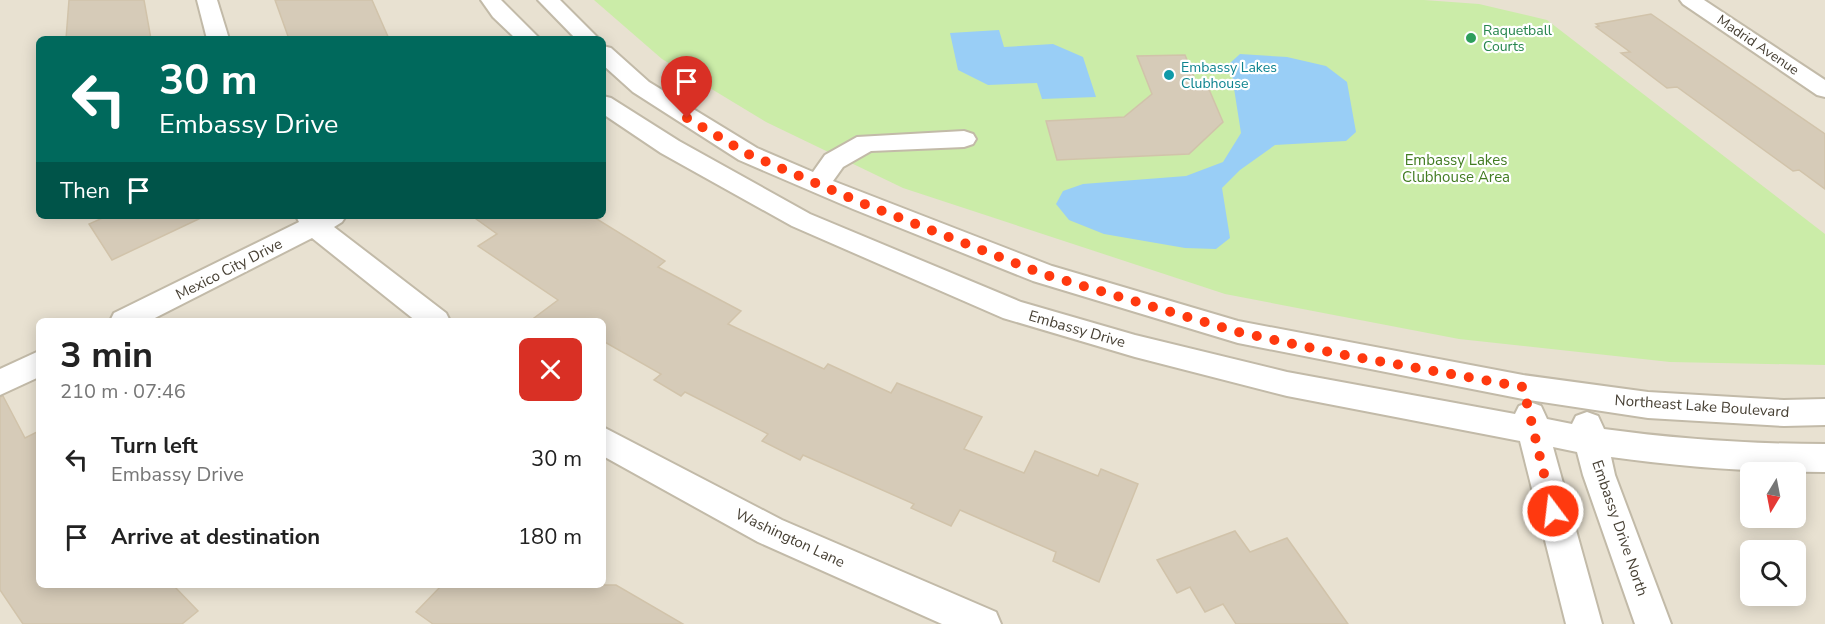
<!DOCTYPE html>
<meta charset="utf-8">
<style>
:root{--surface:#fff;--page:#f6f6f6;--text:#222;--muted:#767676}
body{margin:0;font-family:"Nunito Sans",sans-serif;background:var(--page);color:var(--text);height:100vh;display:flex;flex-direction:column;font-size:22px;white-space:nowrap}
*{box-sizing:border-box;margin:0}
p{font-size:20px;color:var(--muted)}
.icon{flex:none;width:33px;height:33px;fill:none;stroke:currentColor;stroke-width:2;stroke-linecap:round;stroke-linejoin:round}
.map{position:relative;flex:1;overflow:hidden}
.details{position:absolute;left:36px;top:318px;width:570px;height:270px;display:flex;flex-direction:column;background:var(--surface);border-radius:9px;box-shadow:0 3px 15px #0003}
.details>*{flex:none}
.banner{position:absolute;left:36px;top:36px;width:570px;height:183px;border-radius:9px;box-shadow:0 3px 15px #0003;background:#00695c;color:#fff;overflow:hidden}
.needle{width:39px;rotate:190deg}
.controls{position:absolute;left:1740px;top:462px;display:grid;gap:12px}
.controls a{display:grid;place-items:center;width:66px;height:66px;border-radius:9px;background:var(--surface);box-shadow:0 3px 15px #0003;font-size:30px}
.pin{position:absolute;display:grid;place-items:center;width:51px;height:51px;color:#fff;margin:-62px -26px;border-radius:50% 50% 50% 0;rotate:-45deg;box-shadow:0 0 6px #0007}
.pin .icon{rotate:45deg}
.me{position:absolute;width:66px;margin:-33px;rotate:345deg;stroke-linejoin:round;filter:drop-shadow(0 0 4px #0008)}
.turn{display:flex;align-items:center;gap:21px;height:126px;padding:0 24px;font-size:27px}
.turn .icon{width:78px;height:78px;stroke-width:2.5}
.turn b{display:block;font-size:42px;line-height:51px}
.then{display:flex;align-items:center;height:57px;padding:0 24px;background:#0003;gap:12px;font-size:22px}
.round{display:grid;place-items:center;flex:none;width:63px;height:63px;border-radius:9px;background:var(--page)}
.overview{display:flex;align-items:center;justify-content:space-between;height:102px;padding:0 24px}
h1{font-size:36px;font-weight:700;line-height:45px}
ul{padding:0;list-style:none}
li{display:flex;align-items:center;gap:18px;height:78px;padding:0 24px}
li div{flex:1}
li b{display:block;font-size:22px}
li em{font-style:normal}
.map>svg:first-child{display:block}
.residential{fill:#e8e1d1;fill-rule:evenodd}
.green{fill:#cbeca8}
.water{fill:#99cef6}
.building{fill:#d6cbb8;stroke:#d1c3aa;stroke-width:1.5}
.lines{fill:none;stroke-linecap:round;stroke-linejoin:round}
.minor-casing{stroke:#c2baa8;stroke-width:4}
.minor{fill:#fff;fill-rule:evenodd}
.route{stroke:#ff390f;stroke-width:10;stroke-dasharray:0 18}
.leisure-dot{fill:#2e9e5b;stroke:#fff;stroke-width:2}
.culture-dot{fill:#0f9aa8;stroke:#fff;stroke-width:2}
.labels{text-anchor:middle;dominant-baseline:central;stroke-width:4.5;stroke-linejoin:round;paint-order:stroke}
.far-leisure-label{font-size:14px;fill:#27864d;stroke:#fff;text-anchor:start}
.far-street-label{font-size:14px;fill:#463f33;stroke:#fff}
.far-culture-label{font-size:14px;fill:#0d838f;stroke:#fff;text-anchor:start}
.park-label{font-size:15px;fill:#427c22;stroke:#fff}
.street-label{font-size:15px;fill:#463f33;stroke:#fff}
</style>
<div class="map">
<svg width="1825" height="624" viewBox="0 0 1825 624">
<rect width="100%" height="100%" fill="#f3efe3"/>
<!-- residential -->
<path class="residential" d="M0 0H1825V624H0ZM39 39H603V216H39ZM39 321H603V585H39ZM1750 472H1796V518H1750ZM1750 550H1796V596H1750Z"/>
<!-- green -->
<path class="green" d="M594 0H1424L1479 4 1547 20 1825 234V365L1670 362 1459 339 1225 294 903 188 766 122 662 59Z"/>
<!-- water -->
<g class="water">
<path d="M999 30 1004 47 1053 44 1083 57 1096 97 1042 99 1037 83 988 85 958 70 950 33Z"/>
<path d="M1240 54 1287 57 1326 66 1347 82 1356 132 1346 141 1275 145 1240 170 1222 188 1230 238 1216 249 1185 248 1104 234 1069 220 1056 204 1063 191 1083 184 1186 176 1223 162 1241 133 1230 63Z"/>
</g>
<!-- building -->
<g class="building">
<path d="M69 0H144L151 39H66Z"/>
<path d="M275 0H372L389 39H289Z"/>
<path d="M1651 14 1825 134V189L1799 170 1793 171 1677 87 1667 88 1621 53 1630 52 1596 27 1599 26 1596 24Z"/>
<path d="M1185 55 1198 87H1208L1223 122 1189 154 1057 160 1046 121 1124 117 1152 94 1137 56Z"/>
<path d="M107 216H205L112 260 89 224Z"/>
<path d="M472 216H592L665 261 658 267 741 311 728 324 824 369 828 364 891 393 897 383 982 417 964 449 1024 473 1035 451 1098 476 1101 469 1138 484 1099 582 1053 561 1056 552 960 510 951 526 911 508 914 504 803 455 800 460 762 441 768 434 685 392 681 396 654 380 661 374 603 341V321H530L558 300 478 246 497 234Z"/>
<path d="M3 396 25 438 39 431V585H173L198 611 182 624H23L0 590V397Z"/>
<path d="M1235 531 1250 552 1287 538 1348 624H1236L1223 604 1205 612 1190 587 1177 593 1157 560Z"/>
<path d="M442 585H616L683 624H433L416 612Z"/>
</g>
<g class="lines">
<!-- minor casing -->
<g class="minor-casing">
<g id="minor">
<path d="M197 0H217L229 39H207Z"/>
<path d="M481 0H501L540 39H516L493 17Z"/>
<path d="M538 0H560L599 39H576Z"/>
<path d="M1680 0H1704L1825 80V97L1817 95 1683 4Z"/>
<path d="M603 46 611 48 649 82 757 148 813 172 825 155 857 137 964 131 973 134 976 139 973 144 964 147 871 151 843 167 833 181 1052 266 1238 321 1523 375 1648 392 1784 400 1825 399V425L1784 426 1648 418 1523 399 1238 343 1033 281 853 209 739 160 633 92 603 65Z"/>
<path d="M603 96 611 98 679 141 810 214 1021 302 1135 335 1287 372 1515 414 1519 406 1530 402 1541 406 1547 419 1572 424 1576 416 1587 412 1598 416 1604 429C1677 439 1751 444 1825 444V472C1753 472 1682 467 1611 457L1615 475 1671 624H1635L1583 475 1577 452 1553 447 1602 624H1566L1520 441 1287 396 1135 357 1003 318 792 226 661 153 603 114Z"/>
<path d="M296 216H346L342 222 334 227 446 313 450 321H416L312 238 149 321H110L114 313 299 222Z"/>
<path d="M39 351V377L0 395V369Z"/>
<path d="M603 427 782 520 996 612 1001 624H942L758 542 603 456Z"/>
</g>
</g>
<!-- minor -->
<use href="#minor" class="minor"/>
</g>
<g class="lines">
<!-- route -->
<path class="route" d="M687 118 748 154 862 203 1043 274 1238 332 1339 354 1523 387 1553 511"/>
</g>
<!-- markers -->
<circle class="leisure-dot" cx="1471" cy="38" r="6"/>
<circle class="culture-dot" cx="1169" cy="75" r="6"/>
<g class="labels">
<!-- far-leisure labels -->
<g class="far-leisure-label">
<text x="1483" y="30">Raquetball<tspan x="1483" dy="16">Courts</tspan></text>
</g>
<!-- far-street labels -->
<g class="far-street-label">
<text transform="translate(1758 45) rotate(34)">Madrid Avenue</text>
</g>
<!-- far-culture labels -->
<g class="far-culture-label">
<text x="1181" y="67">Embassy Lakes<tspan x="1181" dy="16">Clubhouse</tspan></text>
</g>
<!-- park labels -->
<g class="park-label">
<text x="1456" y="160">Embassy Lakes<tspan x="1456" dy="17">Clubhouse Area</tspan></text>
</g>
<!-- street labels -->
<g class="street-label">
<text transform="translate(229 269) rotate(-27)">Mexico City Drive</text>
<text transform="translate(1077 329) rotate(16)">Embassy Drive</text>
<text transform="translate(1702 406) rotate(4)">Northeast Lake Boulevard</text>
<text transform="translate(1620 528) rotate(71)">Embassy Drive North</text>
<text transform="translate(790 538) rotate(25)">Washington Lane</text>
</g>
</g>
</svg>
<div class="controls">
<a><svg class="needle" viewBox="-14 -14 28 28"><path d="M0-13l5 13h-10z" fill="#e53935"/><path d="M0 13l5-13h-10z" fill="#767676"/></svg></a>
<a><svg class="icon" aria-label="search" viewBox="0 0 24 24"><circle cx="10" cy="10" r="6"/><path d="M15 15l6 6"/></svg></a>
</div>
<div class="pin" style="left:687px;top:118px;background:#d93025"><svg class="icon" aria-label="arrive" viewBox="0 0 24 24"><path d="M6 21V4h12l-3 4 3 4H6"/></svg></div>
<svg class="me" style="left:1553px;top:511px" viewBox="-20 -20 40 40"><circle r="17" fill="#ff390f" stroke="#fff" stroke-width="3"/><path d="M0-11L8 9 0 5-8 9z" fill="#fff"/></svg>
<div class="banner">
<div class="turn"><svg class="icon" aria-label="left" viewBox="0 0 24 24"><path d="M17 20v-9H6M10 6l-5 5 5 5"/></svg><div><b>30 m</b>Embassy Drive</div></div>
<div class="then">Then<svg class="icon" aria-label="arrive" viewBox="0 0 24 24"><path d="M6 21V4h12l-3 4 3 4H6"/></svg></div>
</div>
<section class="details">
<div class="overview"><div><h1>3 min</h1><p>210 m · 07:46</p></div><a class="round" style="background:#d93025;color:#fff"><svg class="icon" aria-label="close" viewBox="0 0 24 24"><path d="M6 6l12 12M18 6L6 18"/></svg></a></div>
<ul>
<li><svg class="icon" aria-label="left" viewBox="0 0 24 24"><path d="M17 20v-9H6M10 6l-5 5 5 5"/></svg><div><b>Turn left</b><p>Embassy Drive</p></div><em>30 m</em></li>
<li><svg class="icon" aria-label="arrive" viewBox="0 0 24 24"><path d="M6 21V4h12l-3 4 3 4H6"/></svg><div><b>Arrive at destination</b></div><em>180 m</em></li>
</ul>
</section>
</div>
